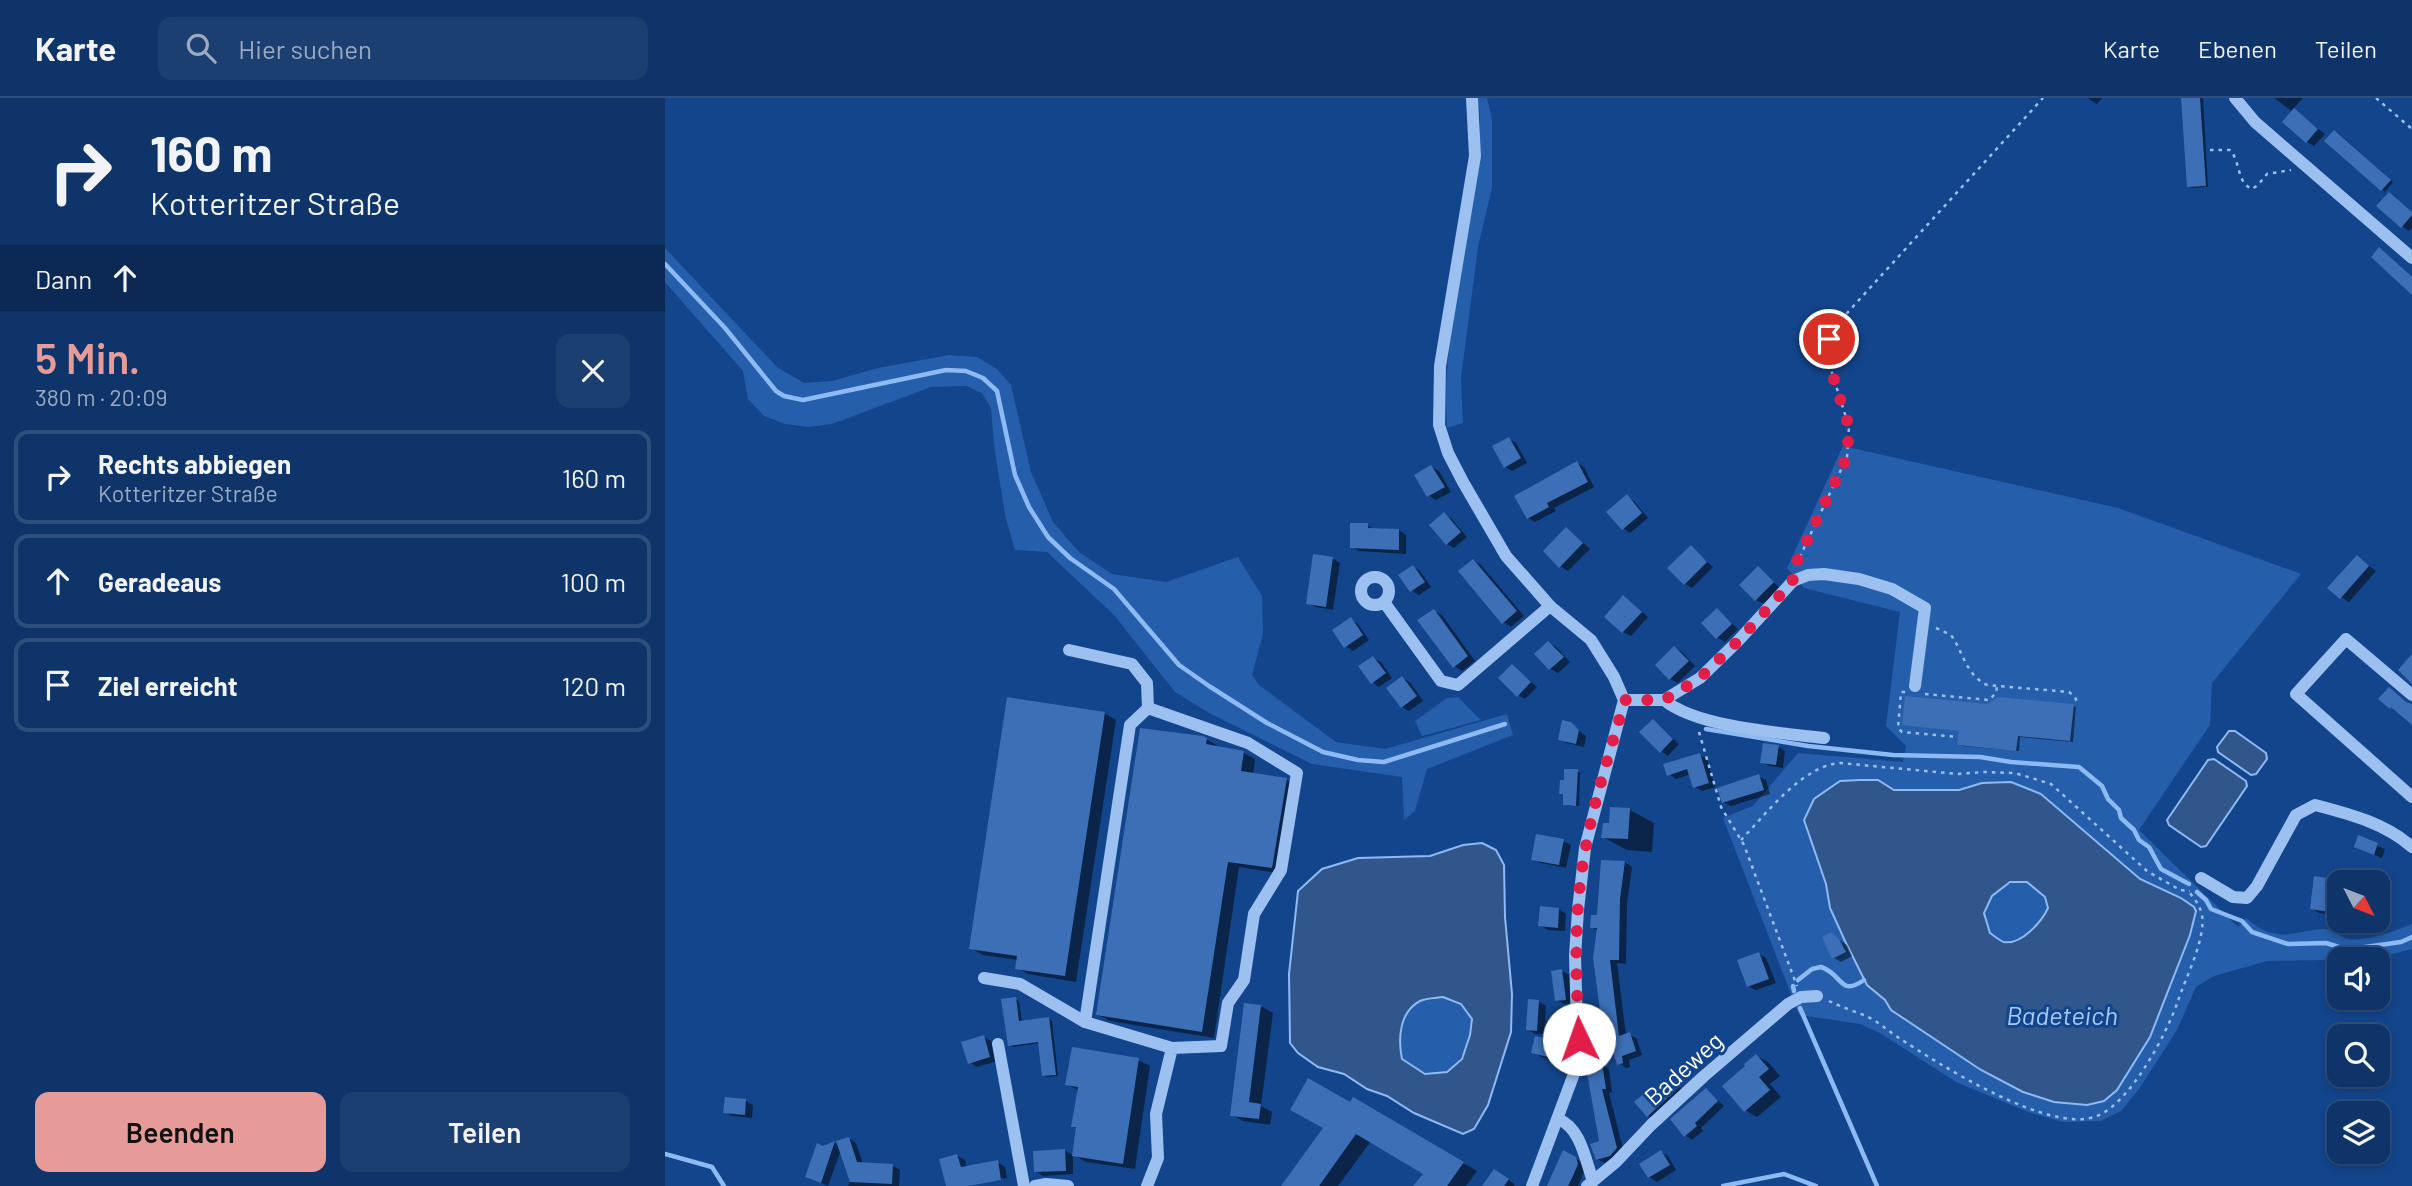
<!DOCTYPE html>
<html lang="de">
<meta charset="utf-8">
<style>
:root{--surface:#0e3469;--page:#1c3f71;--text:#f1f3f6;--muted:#9baac0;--line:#2e4f7d;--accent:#e69b98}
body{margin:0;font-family:Barlow,sans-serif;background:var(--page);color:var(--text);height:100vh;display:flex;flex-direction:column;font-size:26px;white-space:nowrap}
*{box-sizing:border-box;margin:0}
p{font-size:23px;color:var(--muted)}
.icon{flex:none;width:38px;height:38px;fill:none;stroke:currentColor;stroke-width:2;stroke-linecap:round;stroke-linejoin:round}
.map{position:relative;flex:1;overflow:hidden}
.side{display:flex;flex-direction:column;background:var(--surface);width:665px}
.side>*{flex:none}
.guide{background:#0e3469;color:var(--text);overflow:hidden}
.needle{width:46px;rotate:132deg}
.fabs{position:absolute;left:1662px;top:772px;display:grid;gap:14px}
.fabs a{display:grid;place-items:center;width:63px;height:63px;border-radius:14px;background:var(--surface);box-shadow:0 4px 10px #0003,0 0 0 2px var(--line);font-size:35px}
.pin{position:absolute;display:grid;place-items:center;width:60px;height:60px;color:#fff;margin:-30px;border:4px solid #fff;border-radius:50%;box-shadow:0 2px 7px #0007}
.me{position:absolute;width:77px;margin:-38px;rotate:357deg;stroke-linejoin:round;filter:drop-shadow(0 0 5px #0008)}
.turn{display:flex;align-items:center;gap:24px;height:147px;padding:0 35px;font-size:32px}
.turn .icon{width:91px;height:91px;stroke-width:2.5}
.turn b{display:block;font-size:49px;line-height:60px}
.then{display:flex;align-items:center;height:66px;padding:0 35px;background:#0003;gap:14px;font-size:26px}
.round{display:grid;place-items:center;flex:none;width:74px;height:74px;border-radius:14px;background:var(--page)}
.summary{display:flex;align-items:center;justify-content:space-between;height:119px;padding:0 35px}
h1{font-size:42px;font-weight:600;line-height:52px;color:var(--accent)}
.primary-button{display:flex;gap:14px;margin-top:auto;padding:14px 35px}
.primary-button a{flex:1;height:80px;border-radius:14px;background:var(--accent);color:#111;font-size:28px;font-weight:600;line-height:80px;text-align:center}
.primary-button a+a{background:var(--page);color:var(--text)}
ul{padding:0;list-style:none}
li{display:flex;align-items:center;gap:21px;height:94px;margin:0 14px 10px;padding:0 21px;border:4px solid var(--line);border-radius:14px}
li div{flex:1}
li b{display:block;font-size:26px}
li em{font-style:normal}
header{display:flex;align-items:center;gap:42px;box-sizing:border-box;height:98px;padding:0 35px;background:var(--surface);border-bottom:2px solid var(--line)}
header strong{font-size:33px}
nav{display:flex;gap:38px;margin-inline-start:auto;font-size:24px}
.search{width:490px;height:63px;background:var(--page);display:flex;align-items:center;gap:18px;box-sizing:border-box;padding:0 24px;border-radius:14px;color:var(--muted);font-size:26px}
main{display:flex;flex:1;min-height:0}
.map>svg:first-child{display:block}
.green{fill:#255eab;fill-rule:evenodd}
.water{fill:#31568b;stroke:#8ebaf4;stroke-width:2;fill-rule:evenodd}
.shadow{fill:#0007}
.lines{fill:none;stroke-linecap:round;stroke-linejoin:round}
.stream{stroke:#8ebaf4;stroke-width:4.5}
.building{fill:#3c6fb6}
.path{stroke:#9cc0f0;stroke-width:2.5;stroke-dasharray:3.5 5;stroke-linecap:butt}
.minor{stroke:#9cc0f0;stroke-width:12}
.route{stroke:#e11d48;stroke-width:12;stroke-dasharray:0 21.6}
.labels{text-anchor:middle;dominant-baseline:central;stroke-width:6;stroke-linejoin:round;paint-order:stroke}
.street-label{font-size:24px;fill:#fff;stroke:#13458c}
.water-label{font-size:26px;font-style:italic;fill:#a8caf8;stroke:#13458c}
</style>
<header>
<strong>Karte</strong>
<div class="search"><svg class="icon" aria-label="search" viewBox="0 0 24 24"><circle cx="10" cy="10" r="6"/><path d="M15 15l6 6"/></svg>Hier suchen</div>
<nav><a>Karte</a><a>Ebenen</a><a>Teilen</a></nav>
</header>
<main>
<section class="side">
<div class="guide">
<div class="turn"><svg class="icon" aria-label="right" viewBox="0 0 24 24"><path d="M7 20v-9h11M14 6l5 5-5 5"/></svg><div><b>160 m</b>Kotteritzer Straße</div></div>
<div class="then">Dann<svg class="icon" aria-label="ahead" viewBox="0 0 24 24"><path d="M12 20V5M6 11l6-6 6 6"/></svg></div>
</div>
<div class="summary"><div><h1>5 Min.</h1><p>380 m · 20:09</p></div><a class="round"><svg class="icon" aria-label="close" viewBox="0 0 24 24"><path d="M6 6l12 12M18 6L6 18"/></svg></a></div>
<ul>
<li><svg class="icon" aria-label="right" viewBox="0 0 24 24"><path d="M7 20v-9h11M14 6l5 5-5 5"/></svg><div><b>Rechts abbiegen</b><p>Kotteritzer Straße</p></div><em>160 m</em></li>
<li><svg class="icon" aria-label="ahead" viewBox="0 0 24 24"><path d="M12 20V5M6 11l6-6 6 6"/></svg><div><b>Geradeaus</b></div><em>100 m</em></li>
<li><svg class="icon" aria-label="arrive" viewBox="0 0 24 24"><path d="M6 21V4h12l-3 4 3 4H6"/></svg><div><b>Ziel erreicht</b></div><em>120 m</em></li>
</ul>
<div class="primary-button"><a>Beenden</a><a>Teilen</a></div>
</section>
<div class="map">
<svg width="1747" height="1088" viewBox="0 0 1747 1088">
<rect width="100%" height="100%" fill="#13458c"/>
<!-- green -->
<g class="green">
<path d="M813 0H822L827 21V90L813 149 796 280 798 325 782 330C776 252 798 173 809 96 813 63 818 33 813 0Z"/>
<path d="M0 150 112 269 139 285 167 283 213 270 284 257 312 259 332 271 346 287 366 374 388 424 414 454 447 476 501 484 573 459 597 498 598 536 587 577 594 587 671 644 720 651 842 616 848 637 762 671 750 713 739 722 737 679 647 666 546 616 510 594 449 517 382 454 350 452 340 417 329 347 326 310 317 295 301 288 266 289 167 326 143 329 120 326 99 318 83 301 78 273 0 184Z"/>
<path d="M1178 348 1453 410 1636 476 1547 585 1545 627 1474 732 1573 829 1581 820C1611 846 1625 834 1658 831 1668 830 1674 840 1683 841 1701 844 1730 833 1747 826V851L1707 861 1602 863 1549 878 1531 889 1512 932 1474 991 1456 1013 1435 1023 1398 1024 1363 1014 1291 984 1215 935 1195 926 1134 917 1058 720 1088 708 1133 655 1238 664 1241 648 1221 628 1235 514 1139 490 1122 470ZM1195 682H1213L1229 692H1294L1317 685 1346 684 1376 696 1475 781 1516 800 1529 808 1531 813 1525 837 1485 939 1452 992 1439 1003 1422 1007 1389 1004 1358 994 1316 972 1226 912 1220 902 1202 886 1180 843 1165 810 1161 786 1139 722 1175 683Z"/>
<path d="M793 599 816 622 757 638 750 623 782 600Z"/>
<path d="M1362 783 1380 799 1383 810C1375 828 1359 841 1340 844L1325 835 1319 815C1329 793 1336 784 1362 783Z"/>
<path d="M778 899 796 906 807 921C804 947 794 980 762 976 754 975 744 965 737 961 733 941 734 914 754 903 761 900 771 900 778 899Z"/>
</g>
<!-- water -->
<g class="water">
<path d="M1564 633H1570L1601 655 1602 661 1591 676 1586 677 1553 654 1552 649Z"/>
<path d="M1549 661 1581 683 1582 688 1541 748 1536 749 1504 727 1502 722 1543 662Z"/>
<path d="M1195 682H1213L1229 692H1294L1317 685 1346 684 1376 696 1475 781 1516 800 1529 809 1531 813 1525 837 1485 939 1452 992 1439 1003 1422 1007 1389 1004 1358 994 1316 972 1226 912 1220 902 1202 887 1180 843 1165 810 1161 786 1139 722 1149 701 1175 683ZM1345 784H1362L1380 799 1383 810C1377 823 1357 847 1339 844 1335 843 1328 837 1325 835L1319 815 1327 798Z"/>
<path d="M817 745 831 752 839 767 840 819 847 896 846 934 823 1007 809 1031 798 1036 749 1015 722 998 702 991 679 976 653 969 633 955 625 945 624 876 633 793 657 771 693 760 765 758 798 747ZM778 899 796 906 807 921 805 937 797 961 782 974 760 976 737 961C733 941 734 914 755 903 761 900 771 900 778 899Z"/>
</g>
<!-- shadow -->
<g class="shadow">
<path d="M1422 0H1437L1432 6Z"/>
<path d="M1518 0H1538L1543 89 1527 90 1524 88Z"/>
<path d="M1609 0H1638L1628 11 1660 36 1649 48 1642 44 1628 14Z"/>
<path d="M1673 35 1728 84 1720 94 1661 43Z"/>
<path d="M1725 96 1747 114V130L1744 133 1737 128Z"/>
<path d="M844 341 851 345 862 365 847 373 840 369Z"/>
<path d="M912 365 919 369 929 389 889 410 891 413 870 424 863 420Z"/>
<path d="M766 369 774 373 786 394 771 402 764 398 752 377Z"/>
<path d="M962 399 969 403 983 420 965 435 958 430Z"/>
<path d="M779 416 787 421 802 439 789 450 782 446Z"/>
<path d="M702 427 710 432H734L741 437V456L694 453 687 449Z"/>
<path d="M902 431 925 451 903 473 895 468Z"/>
<path d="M1026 450 1048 469 1027 490 1020 486Z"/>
<path d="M1692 459 1711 473 1684 504 1676 499Z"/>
<path d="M667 460 675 465 668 512 651 509 643 505Z"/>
<path d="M809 463 816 467 859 518 846 529 838 524Z"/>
<path d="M748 469 755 473 766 489 754 497 747 493Z"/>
<path d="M1094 471 1115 490 1099 506 1091 502Z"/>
<path d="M959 499 983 519 966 538 958 534Z"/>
<path d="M1052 512 1073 531 1060 544 1052 539Z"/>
<path d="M769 513 777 517 810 563 797 573 789 568Z"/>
<path d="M686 522 693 526 704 542 688 553 681 548Z"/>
<path d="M883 545 891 549 905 564 893 575 885 571 871 556Z"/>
<path d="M1009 550 1017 554 1030 568 1013 585 1005 581Z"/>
<path d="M708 560 716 564 727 580 714 589 707 584Z"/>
<path d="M847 568 872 589 860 601 853 597Z"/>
<path d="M737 580 745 584 758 603 744 613 737 609Z"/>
<path d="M1323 608H1408L1411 609 1408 644 1355 639 1354 653 1297 648 1294 646 1296 633 1239 626Z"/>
<path d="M439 615 451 622 411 884 363 876 352 870 353 862 318 857 306 850Z"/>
<path d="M988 623 995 628 1014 646 1003 658 996 653Z"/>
<path d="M905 626 921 638 919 649 902 645 895 641Z"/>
<path d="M541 641 553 648 579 655 590 661 588 677 622 682 633 689 619 776 574 769 549 940 445 923 433 917Z"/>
<path d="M1113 648 1120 653 1118 670 1104 668 1097 664Z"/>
<path d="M1034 657 1042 661 1050 689 1037 693 1030 689 1026 676 1011 681 1004 676Z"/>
<path d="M912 673 915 675 914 708H903L900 706Z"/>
<path d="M1093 678 1101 682 1105 696 1066 708 1058 704Z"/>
<path d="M965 712 989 725 987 754 962 752 938 739 946 727Z"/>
<path d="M1694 740 1720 751 1717 760 1691 749Z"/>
<path d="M898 743 906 747 901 770 876 765 868 761Z"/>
<path d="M937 764H960L967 769 962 806 961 866 952 865 961 937 964 936 972 941 977 957 964 962 965 969 961 970 954 965 933 833 927 829 933 819Z"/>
<path d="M1675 784V818L1654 815 1646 810Z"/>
<path d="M876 810 894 811 901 816 900 833 883 832 875 827Z"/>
<path d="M1173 841 1182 847 1187 858 1176 864 1169 860Z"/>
<path d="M1094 856 1101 860 1111 885 1091 892 1083 888Z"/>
<path d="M897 873 905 877 908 905 899 906 892 902Z"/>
<path d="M350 901 354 903 357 924 384 921 387 923 393 978 382 979 379 977 375 945 348 949 345 947Z"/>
<path d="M874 904 881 908 879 936H870L862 931Z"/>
<path d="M596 908 608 915 596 1008 607 1014 605 1027 578 1023 567 1017Z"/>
<path d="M319 939 326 943 332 963 312 969 304 964Z"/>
<path d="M896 945 903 949 900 964 876 959 868 954Z"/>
<path d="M1091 958 1103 964 1115 978 1105 986 1116 999 1092 1019 1080 1012Z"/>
<path d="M473 962 485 968 470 1071 421 1064 409 1057 413 1031 408 1028 414 993 402 986Z"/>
<path d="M936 966 944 971 947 994 944 995 959 1055 953 1061 940 1065 932 1061 936 1044Z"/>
<path d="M1004 980 1021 994 990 1022 983 1018Z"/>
<path d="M1041 992 1059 1008 1036 1030 1038 1033 1027 1042 1020 1037Z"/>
<path d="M689 1001 812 1073 801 1088H751L760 1075 706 1043 673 1088H619L660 1030Z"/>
<path d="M81 1003 88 1007 87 1020 67 1018 60 1014Z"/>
<path d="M184 1040 191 1045 198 1066 228 1068 235 1072 234 1088H183L186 1082 176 1052 163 1088 142 1078 158 1050 170 1045 174 1048Z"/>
<path d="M400 1053 408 1057V1076L378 1078 371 1073Z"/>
<path d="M996 1054 1003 1058 1011 1072 992 1084 984 1079Z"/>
<path d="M292 1058 300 1062 302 1070 332 1064 340 1069 342 1080 297 1083V1088H283Z"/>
<path d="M910 1060 918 1065 920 1071 913 1088H884Z"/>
<path d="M829 1073 850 1086 849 1088H819Z"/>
</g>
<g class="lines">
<!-- stream -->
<g class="stream">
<path d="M0 166 60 230 111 293 119 298 138 302 281 272 301 273 318 280 332 293 350 377 364 409 383 439 405 460 449 491 514 567 544 588 602 625 658 654 693 662 719 664 840 626"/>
<path d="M1041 631 1143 648 1228 657 1315 659 1346 664 1414 669 1437 688 1443 701 1454 712 1456 720 1469 732 1474 742 1484 749 1496 771 1524 786"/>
<path d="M1532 794 1541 802 1546 811 1577 823 1587 834 1623 846 1661 845 1680 851 1693 850 1736 844 1747 839"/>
<path d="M1133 882 1147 871 1156 869C1179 877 1174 899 1199 882"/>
<path d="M1128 888 1129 893"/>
<path d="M1135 910 1212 1088"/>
<path d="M0 1056 47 1069 59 1088"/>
<path d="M1058 1088 1119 1076 1151 1088"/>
</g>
</g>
<!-- building -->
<g class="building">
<path d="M1516 0H1535L1541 88 1522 89Z"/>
<path d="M1629 10 1653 31 1641 45 1617 24Z"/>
<path d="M1669 32 1726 82 1716 93 1659 43Z"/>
<path d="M1724 94 1747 114V117L1736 130 1711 108Z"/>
<path d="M1714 149 1747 179V197L1706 159Z"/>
<path d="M844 339 856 360 839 370 827 348Z"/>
<path d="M912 363 923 384 882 405 884 409 862 421 849 398Z"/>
<path d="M766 367 780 389 762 399 749 377Z"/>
<path d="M962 396 977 415 957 432 941 414Z"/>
<path d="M779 414 796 434 781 447 764 427Z"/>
<path d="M685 425H703V430L734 431V452L685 450Z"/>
<path d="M901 429 918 445 894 470 878 453Z"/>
<path d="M1026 447 1042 464 1019 487 1002 470Z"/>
<path d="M648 456 668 459 661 509 641 506Z"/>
<path d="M1692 457 1704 468 1675 501 1662 490Z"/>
<path d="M808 461 852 513 837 526 793 473Z"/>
<path d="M748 467 760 484 745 494 733 477Z"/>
<path d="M1093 468 1109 484 1090 503 1074 487Z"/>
<path d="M958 497 977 514 957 535 939 519Z"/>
<path d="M1052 510 1067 526 1051 541 1036 525Z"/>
<path d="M769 511 803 558 788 570 752 522Z"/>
<path d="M686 519 698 537 679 550 667 532Z"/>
<path d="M883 543 899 559 884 572 869 556Z"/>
<path d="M1009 548 1024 563 1004 582 990 567Z"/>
<path d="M1747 556V586L1733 572Z"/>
<path d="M708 558 721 575 706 586 693 568Z"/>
<path d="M847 566 866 584 852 599 833 580Z"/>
<path d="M737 578 752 598 736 610 721 590Z"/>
<path d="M1724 589 1741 604 1747 606V627L1726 609 1725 611 1713 601Z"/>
<path d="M1240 598 1323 606 1332 599 1409 606 1405 643 1353 638 1351 653 1292 647 1294 633 1237 627Z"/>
<path d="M342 599 440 614 400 878 350 871 352 858 304 851Z"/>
<path d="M988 621 1008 641 995 655 974 634Z"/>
<path d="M897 622 906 624 914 632 911 646 893 642Z"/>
<path d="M475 630 538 638 542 640 541 646 579 653 576 673 622 680 607 770 563 764 537 934 431 917Z"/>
<path d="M1098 645 1114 647 1111 667 1095 665Z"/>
<path d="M1035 655 1044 685 1028 690 1022 671 1002 678 998 666Z"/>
<path d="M899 671H913L911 708 898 707V696H894L895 682H899Z"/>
<path d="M1094 676 1099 692 1057 705 1052 690Z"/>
<path d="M945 709 965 710 963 741 936 740 938 725H944Z"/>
<path d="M871 736 899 741 894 767 866 762Z"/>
<path d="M1693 737 1713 745 1709 757 1689 749Z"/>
<path d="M936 762 960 763 955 801 954 862H945L954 938 965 934 971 953 957 958 958 965 952 967 939 926 937 927 928 860 932 830H925L926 817H932Z"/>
<path d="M1649 778 1676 782 1671 815 1645 811Z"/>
<path d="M875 808 894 810 893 830 873 828Z"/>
<path d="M1166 834 1174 841 1181 854 1167 861 1157 839Z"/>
<path d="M1094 854 1104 881 1082 889 1072 862Z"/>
<path d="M897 871 901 902 890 903 886 873Z"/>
<path d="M351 899 354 923 384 919 391 977 377 978 373 944 343 948 336 901Z"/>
<path d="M863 901 874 902 872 933 861 932Z"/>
<path d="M579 905 596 907 584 1004 596 1006 594 1021 565 1018Z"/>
<path d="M319 937 325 959 303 966 296 944Z"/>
<path d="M870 938 896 943 892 961 866 955Z"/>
<path d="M407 949 474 960 458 1066 407 1058 411 1029H406L413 989 400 987Z"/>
<path d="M1091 956 1104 971 1094 979 1105 992 1079 1014 1057 988 1080 968 1079 966Z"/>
<path d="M937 965 941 991H937L952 1050 945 1058 931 1062 925 1046 934 1043 921 969V967Z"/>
<path d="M1004 978 1014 989 982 1019 969 1004 982 993 984 996Z"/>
<path d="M643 980 685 1004 688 999 799 1064 782 1088H748L758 1076 691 1036 654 1088H616L658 1030 625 1012Z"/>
<path d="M1041 990 1053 1003 1030 1025 1032 1028 1019 1039 1005 1021Z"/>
<path d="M60 999 81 1001 80 1017 58 1015Z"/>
<path d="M184 1039 192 1064 228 1066 227 1086 185 1084 171 1043Z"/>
<path d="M170 1043 156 1085 140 1079 152 1045 158 1048Z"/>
<path d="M400 1051 401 1073 369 1074 368 1053Z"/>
<path d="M898 1052 911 1059 913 1066 907 1080 903 1088H882Z"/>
<path d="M996 1052 1005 1067 983 1080 974 1066Z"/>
<path d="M292 1056 296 1069 333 1062 336 1082 303 1088H281L274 1061Z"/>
<path d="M829 1071 844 1081 839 1088H817Z"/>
</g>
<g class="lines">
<!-- path -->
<g class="path">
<path d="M1711 0 1747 31"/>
<path d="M1545 52H1565C1576 64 1571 84 1587 91L1593 87 1602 76 1626 72"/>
<path d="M1131 467 1182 359 1184 329 1162 259 1164 241 1173 225 1378 0"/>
<path d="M1271 530 1286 537C1299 555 1300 576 1322 587L1404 594 1410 599 1413 607"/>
<path d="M1240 594H1236L1233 630 1237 634 1293 639"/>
<path d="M1260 596 1324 602 1331 595 1332 588"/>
<path d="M1034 634 1056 709 1079 747 1132 888"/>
<path d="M1076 742C1102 715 1137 668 1175 665L1293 676 1318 674 1350 675 1386 686 1482 773 1515 792 1525 793"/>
<path d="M1164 903C1176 909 1192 914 1203 919 1214 924 1224 934 1234 940 1274 966 1384 1037 1432 1018 1466 1004 1501 937 1513 903 1520 881 1541 841 1537 817 1535 808 1530 801 1524 794"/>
</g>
<!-- minor -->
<g class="minor">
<path d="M807 0 810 58 775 268 774 327 783 355 798 384 841 458 885 508 926 542 949 579 959 602 920 750 913 812 910 858 913 965 867 1088"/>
<path d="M1570 0 1590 24 1747 160"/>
<circle cx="710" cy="493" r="14"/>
<path d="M719 504 776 583 793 587 885 508"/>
<path d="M404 552 467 566 482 585 483 610"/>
<path d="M1747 597 1681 541 1631 596 1747 699"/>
<path d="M959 602H999L1035 580 1073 543 1128 483 1143 477 1159 476 1194 481 1227 491 1260 510 1250 588"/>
<path d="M999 602C1031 629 1116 635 1159 640"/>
<path d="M1536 780 1568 799 1582 800 1592 788 1631 717 1650 707C1684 716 1720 725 1747 749"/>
<path d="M319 880 355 886 420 924"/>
<path d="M333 946 359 1088"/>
<path d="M893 1021C916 1030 920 1061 928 1083"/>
<path d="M370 1088 381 1086 403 1088"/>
<path d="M482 1088 493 1060 491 1016 507 950 556 948 563 905 579 882 589 816 616 772 632 675 583 645 483 610 465 627 420 924 507 950"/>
<path d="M922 1088 951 1064 986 1027 1039 978 1123 906 1136 899 1152 898"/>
</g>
</g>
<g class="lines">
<!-- route -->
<path class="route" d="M914 941C911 876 908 812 921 748 930 698 946 650 960 602H999L1035 580 1073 543 1128 483 1126 476 1182 359 1184 329 1162 259 1164 241"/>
</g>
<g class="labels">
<!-- street labels -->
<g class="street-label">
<text transform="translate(1018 970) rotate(-42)">Badeweg</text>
</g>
<!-- water labels -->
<g class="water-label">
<text x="1397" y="916">Badeteich</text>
</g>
</g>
</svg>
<div class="fabs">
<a><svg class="needle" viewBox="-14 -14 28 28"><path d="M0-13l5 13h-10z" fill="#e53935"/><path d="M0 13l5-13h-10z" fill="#9baac0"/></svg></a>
<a><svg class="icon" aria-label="sound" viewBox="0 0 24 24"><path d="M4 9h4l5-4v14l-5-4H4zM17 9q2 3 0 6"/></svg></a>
<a><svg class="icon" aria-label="search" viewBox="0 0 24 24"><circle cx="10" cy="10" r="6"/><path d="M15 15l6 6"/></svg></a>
<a><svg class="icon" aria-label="layers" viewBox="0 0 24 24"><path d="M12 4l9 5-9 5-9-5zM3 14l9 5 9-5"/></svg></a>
</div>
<div class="pin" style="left:1164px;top:241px;background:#d93025"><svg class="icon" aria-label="arrive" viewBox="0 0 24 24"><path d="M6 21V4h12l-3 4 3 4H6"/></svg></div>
<svg class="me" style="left:914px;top:941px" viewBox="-20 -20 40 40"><circle r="19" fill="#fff"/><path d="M0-13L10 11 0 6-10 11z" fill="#e11d48"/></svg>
</div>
</main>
